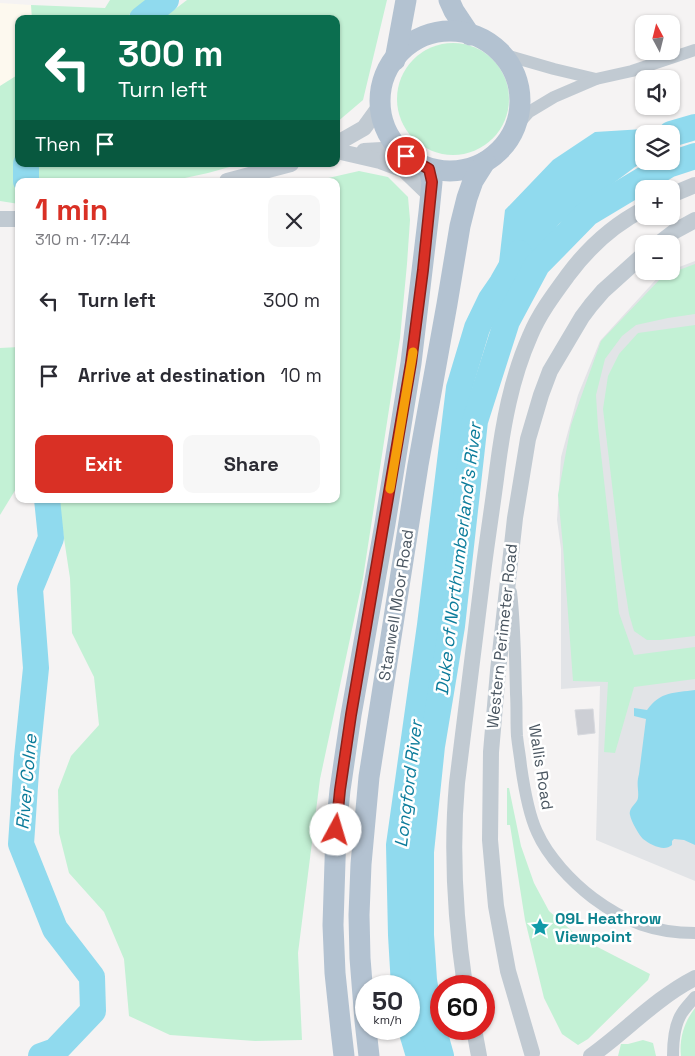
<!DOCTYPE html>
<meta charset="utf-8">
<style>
:root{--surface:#fff;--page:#f7f7f7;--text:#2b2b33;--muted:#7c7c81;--accent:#d93025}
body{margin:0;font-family:"Space Grotesk",sans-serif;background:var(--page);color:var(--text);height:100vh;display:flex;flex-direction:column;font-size:19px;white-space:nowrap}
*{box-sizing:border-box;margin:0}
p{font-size:16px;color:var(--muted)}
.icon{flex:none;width:28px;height:28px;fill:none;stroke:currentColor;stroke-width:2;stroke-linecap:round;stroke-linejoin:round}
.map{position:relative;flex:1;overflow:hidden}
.drawer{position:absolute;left:15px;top:178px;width:325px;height:325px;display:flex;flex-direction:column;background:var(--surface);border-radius:10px;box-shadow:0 1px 4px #0004}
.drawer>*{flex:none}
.guide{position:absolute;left:15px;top:15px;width:325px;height:152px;border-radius:10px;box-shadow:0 1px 4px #0004;background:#0b6e4f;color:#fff;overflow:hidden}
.needle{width:32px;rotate:353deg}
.buttons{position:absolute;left:635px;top:15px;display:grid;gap:10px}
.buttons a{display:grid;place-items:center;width:45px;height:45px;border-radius:10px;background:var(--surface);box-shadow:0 1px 4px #0004;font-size:25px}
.speed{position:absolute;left:355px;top:975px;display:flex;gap:10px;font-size:25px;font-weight:700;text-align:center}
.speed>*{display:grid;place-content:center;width:65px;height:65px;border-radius:50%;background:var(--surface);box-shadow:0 1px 4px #0004;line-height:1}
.speed small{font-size:12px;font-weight:400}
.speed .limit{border:8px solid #d22;background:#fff;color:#111}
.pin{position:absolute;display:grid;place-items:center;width:42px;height:42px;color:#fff;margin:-21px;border:2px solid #fff;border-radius:50%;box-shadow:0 1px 5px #0007}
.me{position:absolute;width:55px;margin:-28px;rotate:6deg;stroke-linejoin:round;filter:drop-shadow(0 0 4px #0008)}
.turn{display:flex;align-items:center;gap:18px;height:105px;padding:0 20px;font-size:22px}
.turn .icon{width:65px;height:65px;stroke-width:2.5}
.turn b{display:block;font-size:35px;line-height:42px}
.then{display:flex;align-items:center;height:48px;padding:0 20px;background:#0003;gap:10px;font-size:19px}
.round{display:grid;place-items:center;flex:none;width:52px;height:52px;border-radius:10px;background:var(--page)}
.summary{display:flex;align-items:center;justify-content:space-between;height:85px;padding:0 20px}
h1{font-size:30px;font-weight:600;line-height:38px;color:var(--accent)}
.primary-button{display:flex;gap:10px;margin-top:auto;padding:10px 20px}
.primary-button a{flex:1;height:58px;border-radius:10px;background:var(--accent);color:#fff;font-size:20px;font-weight:600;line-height:58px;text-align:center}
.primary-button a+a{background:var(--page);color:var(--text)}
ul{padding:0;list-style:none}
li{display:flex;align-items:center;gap:15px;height:75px;padding:0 20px}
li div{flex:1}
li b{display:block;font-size:19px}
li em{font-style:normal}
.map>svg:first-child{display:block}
.commercial{fill:#fdf9ef}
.airport{fill:#e2e4e7}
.green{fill:#c3f1d5}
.water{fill:#90daee}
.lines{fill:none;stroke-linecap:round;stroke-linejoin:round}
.river{stroke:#90daee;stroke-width:26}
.building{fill:#cdcfd5;stroke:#d7d9de}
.minor{stroke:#c1cad2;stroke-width:12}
.tertiary{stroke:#c1cad2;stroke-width:16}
.primary{stroke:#b3c2d1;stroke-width:21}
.route-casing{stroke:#8d1f18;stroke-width:12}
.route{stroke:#d93025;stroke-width:9}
.slow{stroke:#f59e0b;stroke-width:9}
.labels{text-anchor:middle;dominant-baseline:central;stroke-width:5;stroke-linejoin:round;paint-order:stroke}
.street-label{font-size:16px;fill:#4a5661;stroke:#fff}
.culture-label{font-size:16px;font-weight:bold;fill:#0d838f;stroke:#fff;text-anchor:start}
.water-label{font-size:18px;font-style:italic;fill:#0c7c9b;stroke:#fff}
</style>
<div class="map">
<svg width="695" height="1056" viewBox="0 0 695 1056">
<rect width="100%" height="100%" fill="#f5f3f3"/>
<!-- commercial -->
<path class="commercial" d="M0 3 31 5 32 19H19V74L0 86Z"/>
<!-- airport -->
<path class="airport" d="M695 261V881L596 840 600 686 561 689V549L557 520 561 457 578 395 600 341 661 274Z"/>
<!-- green -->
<g class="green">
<path d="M110 0H147L124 19H32L31 5 105 8Z"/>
<path d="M187 0H387L363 100 336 123V19H162Z"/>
<circle cx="453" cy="99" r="56"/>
<path d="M19 74V121L15 125 20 181H19V204L0 201V86Z"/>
<path d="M38 164H240L208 173 171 181H38Z"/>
<path d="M359 171 388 177 408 197 410 220 407 264 400 338 363 578 320 779 298 953 302 1040 255 1041 170 1035 129 1016 124 959 104 912 69 873 59 833 58 790 71 756 99 725 94 677 72 633 70 578 58 499H336V181H315Z"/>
<path d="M695 264V314L668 318 636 325 622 336 605 359 596 395 598 427 619 613 634 655 695 647V679L634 687 615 753 604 752 608 682 573 681 563 546 558 495 571 425 601 341 663 276Z"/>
<path d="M695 325V636L660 640H647L634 631 629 614 622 569 603 409 608 376 619 354 638 333Z"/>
<path d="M19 347V484L0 515V348Z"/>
<path d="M507 788H509L521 846 534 883 549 911 580 938 650 974 648 980 588 1039 578 1045 562 1034 544 998 525 920 510 825H507Z"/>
<path d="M695 1008V1056H681C679 1039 684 1022 695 1008Z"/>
<path d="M643 1040 653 1043 656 1056H618L621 1044H628Z"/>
</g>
<!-- water -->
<g class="water">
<path d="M676 127 681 141 671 147V134H644V161H646L635 167 559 224 510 287 497 280 505 210 553 160 595 132Z"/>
<path d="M695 690V845L684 840 674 839 672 841V845C664 852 651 845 643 839 639 835 631 821 630 815 628 808 637 804 638 798 639 789 636 785 639 774L646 719 634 716V708L647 710C661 691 674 693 695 690Z"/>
</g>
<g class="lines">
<!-- river -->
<g class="river">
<path d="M142 19 166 0"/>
<path d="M671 134 695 127"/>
<path d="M26 181V164"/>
<path d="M404 986 401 935 399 845 430 625 459 388 477 328 491 299 502 283 519 253"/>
<path d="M409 1016 410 1026 419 1056"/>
<path d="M41 1056 55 1051 93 1011 92 977 55 929 21 844 27 757 36 668 30 589 51 538 47 499"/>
<path d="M441 1056 429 1013 424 980 421 935V852L432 746 452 626 475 421 507 321 537 265 588 213 668 165 695 156"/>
</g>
</g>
<!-- building -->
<path class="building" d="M593 709 595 733 578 735 575 710Z"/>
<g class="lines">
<!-- minor -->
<g class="minor">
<path d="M505 55 554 69 596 79"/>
<path d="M514 129 529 112 554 97 596 79 632 71 695 50"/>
<path d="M511 592C515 626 515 660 516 694 517 708 516 722 517 736 518 746 520 756 521 766 524 787 528 813 537 832 548 857 572 882 593 898 625 922 655 933 695 933"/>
<path d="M673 1056C673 1042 674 1025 682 1013 686 1007 691 1002 695 997"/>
</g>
<!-- tertiary -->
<g class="tertiary">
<path d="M336 144 364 128 380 106"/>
<path d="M364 151 382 150 406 156"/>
<path d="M341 152 380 161 404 170 431 196"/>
<path d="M227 181 291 164"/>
<path d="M671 195 695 185"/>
<path d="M0 219H19"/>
<path d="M658 244 675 231 695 220"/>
<path d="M465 986C455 918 451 851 457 783 466 710 475 638 484 565 488 534 493 503 497 471 503 425 511 379 530 336 539 314 554 294 568 275 588 248 613 225 644 209"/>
<path d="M474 1029 479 1056"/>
<path d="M532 1053 508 971 496 906 490 840 491 752 498 671 515 518 528 439 541 395 550 371 582 317 591 305 603 291 644 254"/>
<path d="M591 1056C626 1031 656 998 695 978"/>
</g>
<!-- primary -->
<g class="primary">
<path d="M449 0 454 11 470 35"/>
<circle cx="450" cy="101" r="70"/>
<path d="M395 60 406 0"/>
<path d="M344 1056 341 1030 335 973 333 925 336 830 340 790 351 715 385 524 411 363 429 212 432 182 429 169"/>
<path d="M369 1056 365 1021 360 958 359 915 361 864 369 777 418 465 447 304 460 226 467 198 473 181 485 162"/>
</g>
</g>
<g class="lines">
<!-- route casing -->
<g class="route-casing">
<path id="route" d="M336 830 340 790 351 715 411 363 423 270 432 182 429 169 406 156"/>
</g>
<!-- route -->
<use href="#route" class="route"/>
<!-- slow -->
<path class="slow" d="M390 489 413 352"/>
</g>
<!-- icons -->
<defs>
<g id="sight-bare" transform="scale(1.5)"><path d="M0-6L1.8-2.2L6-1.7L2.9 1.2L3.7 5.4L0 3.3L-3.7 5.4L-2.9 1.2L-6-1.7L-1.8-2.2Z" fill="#0f9aa8" stroke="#fff" stroke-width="2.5" paint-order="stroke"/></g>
</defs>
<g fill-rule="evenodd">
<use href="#sight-bare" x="540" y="927"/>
</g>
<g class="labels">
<!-- street labels -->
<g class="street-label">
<text transform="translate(396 605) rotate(-81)">Stanwell Moor Road</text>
<text transform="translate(502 636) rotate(-84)">Western Perimeter Road</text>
<text transform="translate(541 767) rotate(81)">Wallis Road</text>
</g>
<!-- culture labels -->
<g class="culture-label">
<text x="555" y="918">09L Heathrow<tspan x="555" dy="18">Viewpoint</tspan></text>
</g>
<!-- water labels -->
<g class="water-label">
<text transform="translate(458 559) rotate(-83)">Duke of Northumberland's River</text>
<text transform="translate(26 782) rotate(-85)">River Colne</text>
<text transform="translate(408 784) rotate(-83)">Longford River</text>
</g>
</g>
</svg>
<div class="buttons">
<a><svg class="needle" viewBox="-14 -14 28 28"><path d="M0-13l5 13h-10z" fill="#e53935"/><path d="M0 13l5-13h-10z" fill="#7c7c81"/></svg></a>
<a><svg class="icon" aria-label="sound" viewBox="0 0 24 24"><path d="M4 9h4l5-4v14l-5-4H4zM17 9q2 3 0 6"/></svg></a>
<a><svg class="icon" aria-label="layers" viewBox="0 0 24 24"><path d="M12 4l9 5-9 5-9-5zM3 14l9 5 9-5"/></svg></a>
<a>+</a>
<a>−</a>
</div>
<div class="speed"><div>50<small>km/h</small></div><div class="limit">60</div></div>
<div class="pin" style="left:406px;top:156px;background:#d93025"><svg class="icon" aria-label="arrive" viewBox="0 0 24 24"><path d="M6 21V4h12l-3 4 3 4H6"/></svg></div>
<svg class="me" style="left:336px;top:830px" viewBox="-20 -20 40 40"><circle r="19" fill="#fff"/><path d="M0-13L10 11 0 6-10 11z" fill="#d93025"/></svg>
<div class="guide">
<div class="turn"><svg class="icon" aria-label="left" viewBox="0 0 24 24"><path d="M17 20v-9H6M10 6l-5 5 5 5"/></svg><div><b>300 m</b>Turn left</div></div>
<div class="then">Then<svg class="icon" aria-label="arrive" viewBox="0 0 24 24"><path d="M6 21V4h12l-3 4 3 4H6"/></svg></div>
</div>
<section class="drawer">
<div class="summary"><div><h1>1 min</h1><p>310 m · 17:44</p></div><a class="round"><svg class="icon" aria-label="close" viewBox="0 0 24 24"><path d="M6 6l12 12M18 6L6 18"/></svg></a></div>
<ul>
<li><svg class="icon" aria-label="left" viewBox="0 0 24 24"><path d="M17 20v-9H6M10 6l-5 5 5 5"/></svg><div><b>Turn left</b></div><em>300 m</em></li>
<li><svg class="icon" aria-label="arrive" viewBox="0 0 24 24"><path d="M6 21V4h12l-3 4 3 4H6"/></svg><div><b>Arrive at destination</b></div><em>10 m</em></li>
</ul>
<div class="primary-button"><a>Exit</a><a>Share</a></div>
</section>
</div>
